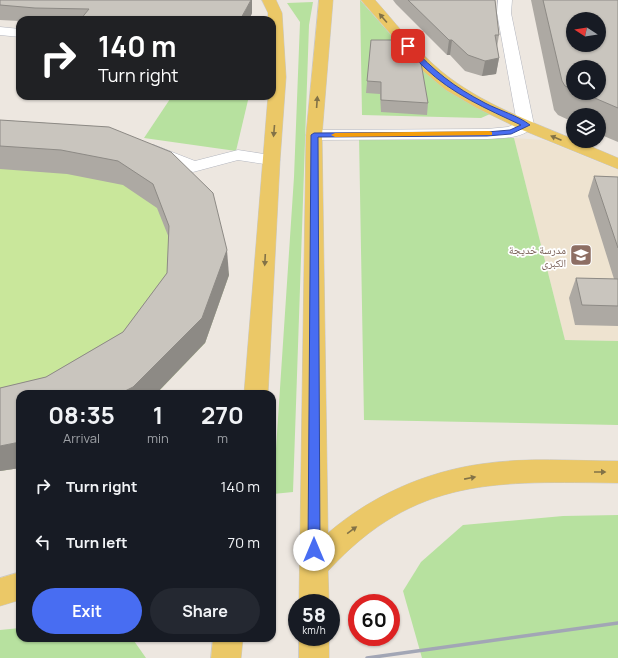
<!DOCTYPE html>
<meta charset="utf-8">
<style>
:root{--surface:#171b24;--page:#242831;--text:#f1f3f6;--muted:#9ea1a6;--accent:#486df2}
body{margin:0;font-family:Manrope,"Noto Naskh Arabic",sans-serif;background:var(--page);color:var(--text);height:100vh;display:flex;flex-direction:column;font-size:15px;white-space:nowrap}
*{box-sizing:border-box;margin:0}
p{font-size:13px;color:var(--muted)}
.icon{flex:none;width:22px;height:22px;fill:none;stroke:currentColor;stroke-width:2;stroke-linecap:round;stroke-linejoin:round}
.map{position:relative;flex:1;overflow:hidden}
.panel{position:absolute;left:16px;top:390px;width:260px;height:252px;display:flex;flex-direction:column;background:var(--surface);border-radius:12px;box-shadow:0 1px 3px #0004}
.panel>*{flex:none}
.banner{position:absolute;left:16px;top:16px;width:260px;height:84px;border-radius:12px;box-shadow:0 1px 3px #0004;background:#202124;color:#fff;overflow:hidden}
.needle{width:26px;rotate:282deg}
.buttons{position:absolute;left:566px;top:12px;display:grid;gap:8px}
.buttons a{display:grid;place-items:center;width:40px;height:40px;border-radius:50%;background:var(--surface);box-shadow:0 1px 3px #0004;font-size:20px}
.speed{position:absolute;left:288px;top:594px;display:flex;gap:8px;font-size:20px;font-weight:700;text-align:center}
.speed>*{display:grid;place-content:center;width:52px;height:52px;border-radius:50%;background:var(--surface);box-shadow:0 1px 3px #0004;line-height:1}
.speed small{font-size:10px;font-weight:400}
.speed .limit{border:6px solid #d22;background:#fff;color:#111}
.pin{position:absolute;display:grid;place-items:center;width:34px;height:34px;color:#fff;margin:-17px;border-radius:8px;box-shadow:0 2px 6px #0006}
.me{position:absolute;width:44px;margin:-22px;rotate:0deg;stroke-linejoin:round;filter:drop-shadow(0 0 3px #0008)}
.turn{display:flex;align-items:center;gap:14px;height:84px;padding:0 16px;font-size:18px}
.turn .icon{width:52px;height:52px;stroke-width:2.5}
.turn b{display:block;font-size:28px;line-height:34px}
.eta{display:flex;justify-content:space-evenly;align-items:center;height:68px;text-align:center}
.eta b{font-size:24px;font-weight:700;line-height:28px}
.cta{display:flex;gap:8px;margin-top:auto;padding:8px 16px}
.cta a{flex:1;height:46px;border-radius:24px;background:var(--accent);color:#fff;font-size:16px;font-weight:700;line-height:46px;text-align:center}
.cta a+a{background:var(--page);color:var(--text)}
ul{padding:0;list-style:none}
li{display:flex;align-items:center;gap:12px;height:56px;padding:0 16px}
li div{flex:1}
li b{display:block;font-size:15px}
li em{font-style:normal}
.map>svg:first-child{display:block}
.education{fill:#eee3d0}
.green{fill:#b7e19f}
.pitch{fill:#c9e79b}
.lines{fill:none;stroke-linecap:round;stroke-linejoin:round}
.minor-casing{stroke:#b3b6bf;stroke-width:1}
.major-casing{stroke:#c8c8c8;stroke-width:1}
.minor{fill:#fff;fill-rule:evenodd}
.major{fill:#ebc867;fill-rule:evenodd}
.rail{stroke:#a2a6b5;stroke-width:3.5}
.wall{fill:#ada9a3;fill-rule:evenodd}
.shaded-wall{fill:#8d8a85}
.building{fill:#c9c5be;stroke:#8d8a85;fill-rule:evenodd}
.oneway{fill:#827247}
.route{fill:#486df2;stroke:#2f479d}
.slow{fill:#f59e0b}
.labels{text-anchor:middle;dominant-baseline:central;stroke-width:3.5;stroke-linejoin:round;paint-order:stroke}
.education-label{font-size:11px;fill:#785e54;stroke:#fff;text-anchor:end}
</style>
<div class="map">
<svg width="618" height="658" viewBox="0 0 618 658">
<rect width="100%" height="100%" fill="#ede7e0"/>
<!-- education -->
<path class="education" d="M514 138 544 140 618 170V341L565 340Z"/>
<!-- green -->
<g class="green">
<path d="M360 0 398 43 497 111 481 118 362 115Z"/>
<path d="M313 2 309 25 293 492 273 494 294 177 300 22 287 3Z"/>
<path d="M172 96H249L236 151 144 138Z"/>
<path d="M359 135 514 138 565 340 618 341V425L364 420Z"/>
<path d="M618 515V658H422L403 591 421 562 463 525 563 516Z"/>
<path d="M20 628V638H132L146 658H0V630Z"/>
</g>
<!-- pitch -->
<path class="pitch" d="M0 143 114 151 216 218 229 275 205 343 156 394H20V468L0 471Z"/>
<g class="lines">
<!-- minor casing -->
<g class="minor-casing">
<g id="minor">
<path d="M498 0H512L511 13 534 125C525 139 502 138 487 139L314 140 308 139 306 135 308 131 314 130 487 129 508 127 517 123 497 13Z"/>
<path d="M0 27 20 29V37L0 35Z"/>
<path d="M154 145 195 161 238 150 277 156 280 160 277 164 271 165 238 160 193 172 148 154 145 150 148 146Z"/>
</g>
</g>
<!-- major casing -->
<g class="major-casing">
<g id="major">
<path d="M262 0H276L282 13 286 77 280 160 268 394H244L268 96H272V20H268V13Z"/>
<path d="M319 0H333L322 135 328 533C371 496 425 472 481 464 526 457 573 461 618 461V483C498 482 416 475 328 571L329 603H299L306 135Z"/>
<path d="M361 0H375C394 21 412 45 433 64 472 100 525 119 573 139V141H578L618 158V169L520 129 477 108 446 90 422 70Z"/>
<path d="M20 572V600L0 606V578Z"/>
<rect x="299" y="637" width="30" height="21"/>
<path d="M213 638H243L241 658H211Z"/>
</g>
</g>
<!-- minor -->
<use href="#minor" class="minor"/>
<!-- major -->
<use href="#major" class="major"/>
<!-- rail -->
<path class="rail" d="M367 658 618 623"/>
</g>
<!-- wall -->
<g class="wall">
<path d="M0 0 252 13 249 20H20V21L0 20Z"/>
<path d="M393 0H495L499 35 497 47 499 58 496 74 482 76 465 71 450 55H447L396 4Z"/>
<path d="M531 0H618V142L599 134V115H573V122L558 115 554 110ZM573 67 599 93H573Z"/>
<path d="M371 40 428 103 427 115 381 112 380 94 366 93Z"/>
<path d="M0 120 109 127 229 275 205 343 20 394V468L0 471V388L46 377 123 332 167 273 169 238 157 208 123 185 67 174 0 169Z"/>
<path d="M594 176 618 177V326L575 325 569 298 576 278 614 279 588 196Z"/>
</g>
<!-- shaded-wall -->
<g class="shaded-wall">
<path d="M251 0H252V13L249 20H240Z"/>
<path d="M449 40H452L450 55H447Z"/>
<path d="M499 58 496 74 482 76 485 61Z"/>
<path d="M227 250 229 275 205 343 156 394H119Z"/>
<path d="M20 442V468L0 471V446Z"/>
</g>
<!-- building -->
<g class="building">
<path d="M0 0H251L240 20H80L89 9 35 8 0 5Z"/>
<path d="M408 0H495L499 35H495L499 58 485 61 468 55 452 40H449Z"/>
<path d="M543 0H618V108L583 93H599V67H573V89L565 86 562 81ZM573 19H599V45H573Z"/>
<path d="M371 40H406L420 57 428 103 381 100V82L367 81Z"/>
<path d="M0 120 109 127 171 152 213 193 227 250 202 318 133 387 119 394H20V442L0 446V388L46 377 123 332 167 273 169 226 153 184 118 161 61 150 0 146Z"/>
<path d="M594 176 618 177V248Z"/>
<path d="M576 278 618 279V306L582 305Z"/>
</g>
<!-- one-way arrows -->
<defs><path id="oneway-solid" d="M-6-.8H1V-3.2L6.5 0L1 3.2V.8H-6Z"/></defs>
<g class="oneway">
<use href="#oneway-solid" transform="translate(383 18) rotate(-131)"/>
<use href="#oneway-solid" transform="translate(317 102) rotate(-86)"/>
<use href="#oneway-solid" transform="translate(274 131) rotate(95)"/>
<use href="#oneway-solid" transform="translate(556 138) rotate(-157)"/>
<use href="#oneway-solid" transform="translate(265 260) rotate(93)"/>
<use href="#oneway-solid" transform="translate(600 472)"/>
<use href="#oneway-solid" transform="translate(470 478) rotate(-11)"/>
<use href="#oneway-solid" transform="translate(352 530) rotate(-36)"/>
</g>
<!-- route -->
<path class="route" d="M406 45H410C434 71 454 87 485 103 498 110 519 116 530 125L511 134 487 136 318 137 320 550 318 554 314 555 310 554 308 550 311 135 314 133 487 132 510 130 521 125C487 109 452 94 425 68 418 62 412 54 406 47Z"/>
<!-- slow -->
<path class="slow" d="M489 131 492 132V135L335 137 331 135 335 133Z"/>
<!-- icons -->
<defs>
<g id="school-square" transform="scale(1.15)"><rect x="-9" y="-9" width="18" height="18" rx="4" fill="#8d6e63" stroke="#fff"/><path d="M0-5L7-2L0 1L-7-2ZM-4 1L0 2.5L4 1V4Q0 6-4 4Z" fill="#fff"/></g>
</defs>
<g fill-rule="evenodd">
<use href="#school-square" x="581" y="255"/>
</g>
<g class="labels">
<!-- education labels -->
<g class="education-label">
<text x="566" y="249">مدرسة خديجة<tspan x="566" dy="13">الكبرى</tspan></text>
</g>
</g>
</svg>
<div class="buttons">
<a><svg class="needle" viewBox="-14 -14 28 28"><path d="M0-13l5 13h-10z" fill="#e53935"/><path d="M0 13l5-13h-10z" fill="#9ea1a6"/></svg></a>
<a><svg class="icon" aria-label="search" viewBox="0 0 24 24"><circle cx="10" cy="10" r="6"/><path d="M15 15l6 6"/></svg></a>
<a><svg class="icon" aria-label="layers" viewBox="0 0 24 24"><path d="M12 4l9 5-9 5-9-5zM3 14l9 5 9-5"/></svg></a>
</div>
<div class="speed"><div>58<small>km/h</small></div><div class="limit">60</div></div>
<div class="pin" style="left:408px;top:46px;background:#d93025"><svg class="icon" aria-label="arrive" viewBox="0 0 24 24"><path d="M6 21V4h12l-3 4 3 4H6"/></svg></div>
<svg class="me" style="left:314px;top:550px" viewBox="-20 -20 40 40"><circle r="19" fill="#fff"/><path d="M0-13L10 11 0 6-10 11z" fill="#486df2"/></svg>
<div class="banner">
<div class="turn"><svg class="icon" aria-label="right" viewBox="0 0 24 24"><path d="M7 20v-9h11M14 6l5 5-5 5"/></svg><div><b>140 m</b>Turn right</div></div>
</div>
<section class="panel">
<div class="eta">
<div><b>08:35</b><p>Arrival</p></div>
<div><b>1</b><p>min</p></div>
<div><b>270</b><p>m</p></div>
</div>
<ul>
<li><svg class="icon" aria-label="right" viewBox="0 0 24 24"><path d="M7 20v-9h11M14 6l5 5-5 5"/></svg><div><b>Turn right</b></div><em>140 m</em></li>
<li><svg class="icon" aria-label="left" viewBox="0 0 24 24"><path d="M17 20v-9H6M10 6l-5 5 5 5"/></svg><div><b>Turn left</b></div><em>70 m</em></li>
</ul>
<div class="cta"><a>Exit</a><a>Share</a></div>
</section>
</div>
